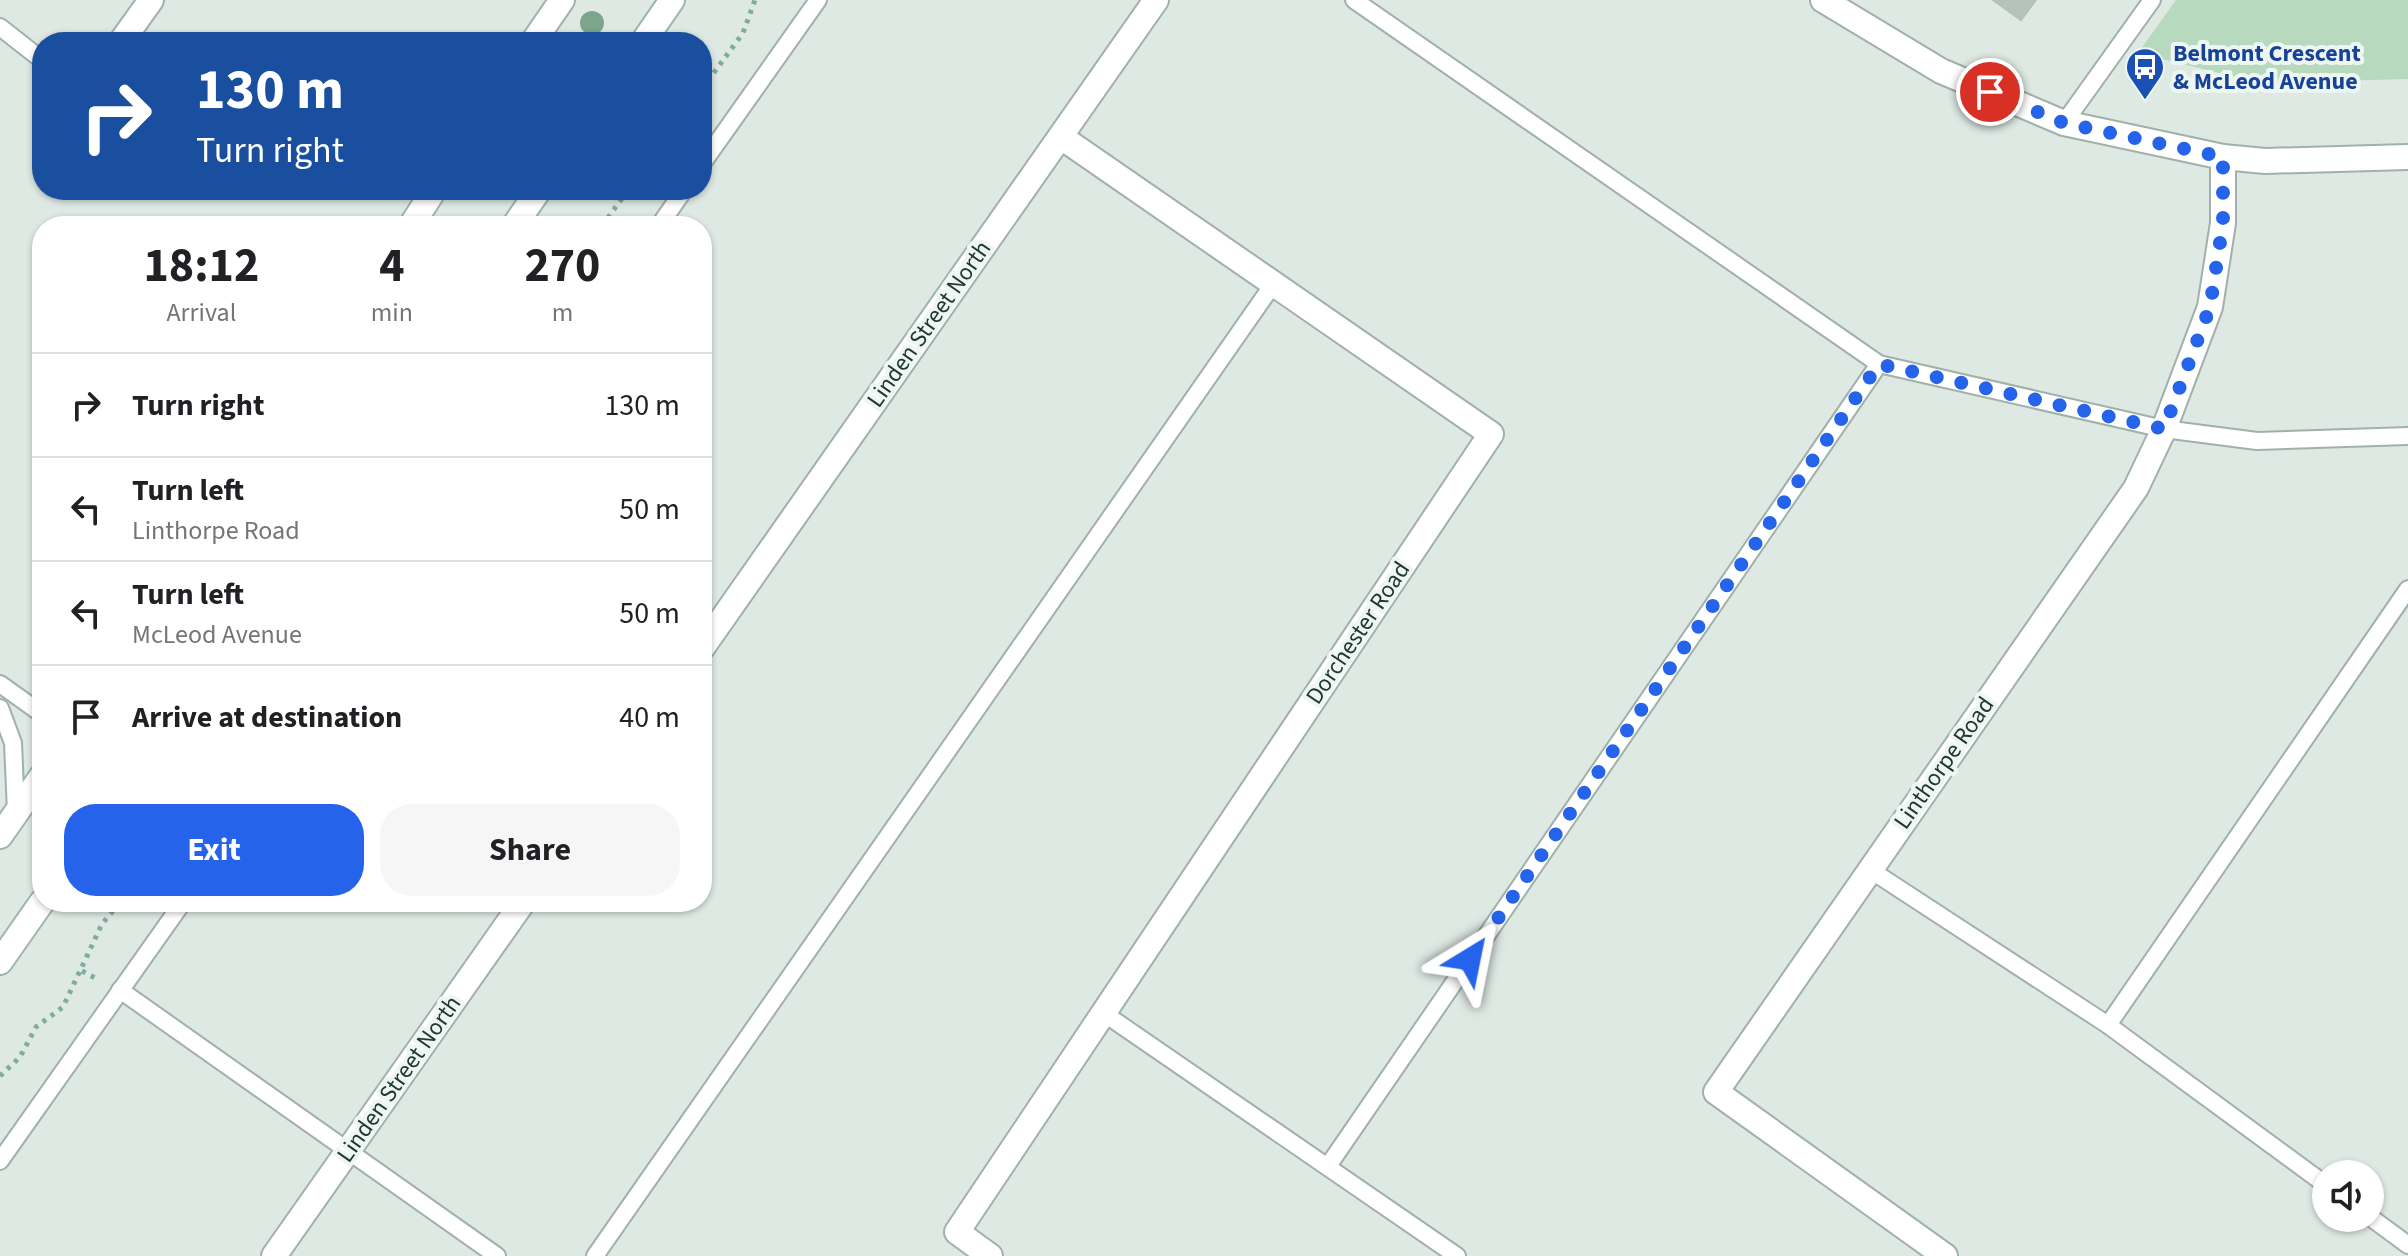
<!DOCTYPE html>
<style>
:root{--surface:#fff;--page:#f6f6f6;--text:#202124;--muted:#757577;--line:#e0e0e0;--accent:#2563eb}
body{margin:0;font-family:"Source Sans 3",sans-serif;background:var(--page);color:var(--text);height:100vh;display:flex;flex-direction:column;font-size:30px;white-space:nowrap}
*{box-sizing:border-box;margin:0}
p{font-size:26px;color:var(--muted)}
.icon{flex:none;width:44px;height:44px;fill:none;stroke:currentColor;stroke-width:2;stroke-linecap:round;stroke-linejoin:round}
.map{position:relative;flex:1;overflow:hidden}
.sheet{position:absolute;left:32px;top:216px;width:680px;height:696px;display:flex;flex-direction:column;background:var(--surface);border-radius:32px;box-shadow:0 2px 6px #0004}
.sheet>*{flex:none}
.top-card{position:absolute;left:32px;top:32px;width:680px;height:168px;border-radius:32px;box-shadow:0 2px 6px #0004;background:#1a4fa0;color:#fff;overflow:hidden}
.tools{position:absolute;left:2312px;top:1160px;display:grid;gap:16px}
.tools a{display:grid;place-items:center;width:72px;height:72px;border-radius:50%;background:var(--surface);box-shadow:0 2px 6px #0004;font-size:40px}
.pin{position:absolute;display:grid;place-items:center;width:68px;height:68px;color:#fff;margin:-34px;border:4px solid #fff;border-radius:50%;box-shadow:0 2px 8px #0007}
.me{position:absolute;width:88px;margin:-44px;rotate:35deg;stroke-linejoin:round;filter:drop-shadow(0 0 6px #0008)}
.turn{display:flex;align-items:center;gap:28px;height:168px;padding:0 32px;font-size:36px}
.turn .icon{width:104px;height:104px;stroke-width:2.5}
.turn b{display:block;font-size:56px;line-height:68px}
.eta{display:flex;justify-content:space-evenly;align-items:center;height:136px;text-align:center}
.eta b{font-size:48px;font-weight:700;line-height:56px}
.primary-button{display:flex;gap:16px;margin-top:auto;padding:16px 32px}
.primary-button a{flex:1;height:92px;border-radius:32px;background:var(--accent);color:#fff;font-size:32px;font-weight:700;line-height:92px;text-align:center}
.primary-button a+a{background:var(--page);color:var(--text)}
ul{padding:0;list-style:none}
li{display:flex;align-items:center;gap:24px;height:104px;padding:0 32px;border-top:2px solid var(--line)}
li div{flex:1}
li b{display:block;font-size:30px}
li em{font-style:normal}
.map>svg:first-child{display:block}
.green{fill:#b7dabf}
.building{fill:#b4c4bd;stroke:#b1c2ba;stroke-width:2}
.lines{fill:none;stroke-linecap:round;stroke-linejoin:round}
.service-casing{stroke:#a1b0ab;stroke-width:20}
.minor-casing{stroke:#a1b0ab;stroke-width:28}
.tertiary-casing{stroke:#a1b0ab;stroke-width:28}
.secondary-casing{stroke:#9eb5ab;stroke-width:28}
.path{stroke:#7fac9c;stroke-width:5;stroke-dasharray:4 6;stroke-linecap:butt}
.service{stroke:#fff;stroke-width:16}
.minor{stroke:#fff;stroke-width:24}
.tertiary{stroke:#fff;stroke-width:24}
.secondary{stroke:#fff;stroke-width:24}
.tree{fill:#7ca58b}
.route{stroke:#2563eb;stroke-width:14;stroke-dasharray:0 25.2}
.labels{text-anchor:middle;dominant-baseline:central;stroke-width:8;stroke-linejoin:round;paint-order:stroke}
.transit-label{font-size:24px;font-weight:bold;fill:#164399;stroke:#eef6f2;text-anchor:start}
.street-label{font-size:24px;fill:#203831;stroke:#eef6f2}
</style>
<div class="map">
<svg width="2408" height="1256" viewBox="0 0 2408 1256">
<rect width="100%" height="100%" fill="#dee9e4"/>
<!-- green -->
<path class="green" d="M2176 0H2408V79L2260 83 2138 53Z"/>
<!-- building -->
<path class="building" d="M1993 0H2036L2021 20Z"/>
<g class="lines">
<!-- service casing -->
<g class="service-casing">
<g id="service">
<path d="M1354 0 1879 364 2164 429 2257 441 2408 436"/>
<path d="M0 27 42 60"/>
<path d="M2064 123 2152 0"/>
<path d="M702 164 818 0"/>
<path d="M659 226 684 190"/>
<path d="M0 684 42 714"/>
<path d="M0 708 13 743 16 812"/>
<path d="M1869 869 2108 1025 2326 1185"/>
<path d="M120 990 497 1256"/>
<path d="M1102 1012 1457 1256"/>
<path d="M2108 1025 2408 589"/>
<path d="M0 1161 183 902"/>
<path d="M1328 1166 1879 364"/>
<path d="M2370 1217 2408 1245"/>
<path d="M595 1256 1274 283"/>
</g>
</g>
<!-- minor casing -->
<g class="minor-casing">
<g id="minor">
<path d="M121 42 151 0"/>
<path d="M702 648 1156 0"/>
<path d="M274 1256 523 902"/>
<path d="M990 1256 957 1232 1491 434 1061 137"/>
<path d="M1945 1256 1716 1092 2136 488 2164 429 2210 307 2223 223V157"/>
</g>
</g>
<!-- tertiary casing -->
<g class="tertiary-casing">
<path id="tertiary" d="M1823 0 1941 71 2064 123 2223 157 2265 161 2408 157"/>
</g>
<!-- secondary casing -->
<g class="secondary-casing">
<g id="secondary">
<path d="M533 42 562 0"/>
<path d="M643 42 672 0"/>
<path d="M411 226 434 190"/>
<path d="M514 226 539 190"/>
<path d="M0 836 42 776"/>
<path d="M0 962 42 902"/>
</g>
</g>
<!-- path -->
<g class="path">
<path d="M702 89 743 33 755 0"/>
<path d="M602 226 628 190"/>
<path d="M82 971 99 980"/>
<path d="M0 1076 20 1057 36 1027 63 1007 102 924 120 902"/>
</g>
<!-- service -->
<use href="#service" class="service"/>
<!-- minor -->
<use href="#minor" class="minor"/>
<!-- tertiary -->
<use href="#tertiary" class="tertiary"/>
<!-- secondary -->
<use href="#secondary" class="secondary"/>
</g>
<!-- trees -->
<circle class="tree" cx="592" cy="23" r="12"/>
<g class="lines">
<!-- route -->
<path class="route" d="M1470 959 1879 364 2164 429 2210 307 2223 223V157L2064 123 1990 92"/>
</g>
<!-- icons -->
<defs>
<g id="bus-pin" transform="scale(2)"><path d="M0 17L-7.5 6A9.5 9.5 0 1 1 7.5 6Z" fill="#1a4fb4" stroke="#eef6f2"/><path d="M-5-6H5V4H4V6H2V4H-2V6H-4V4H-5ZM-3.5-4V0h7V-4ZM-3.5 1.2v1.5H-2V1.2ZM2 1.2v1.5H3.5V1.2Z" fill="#fff"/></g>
</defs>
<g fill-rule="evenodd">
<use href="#bus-pin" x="2145" y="67"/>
</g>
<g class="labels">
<!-- transit labels -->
<g class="transit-label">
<text x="2173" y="53">Belmont Crescent<tspan x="2173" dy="28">&amp; McLeod Avenue</tspan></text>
</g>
<!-- street labels -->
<g class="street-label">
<text transform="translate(929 324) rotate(-55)">Linden Street North</text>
<text transform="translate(1358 633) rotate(-56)">Dorchester Road</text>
<text transform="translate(1944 763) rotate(-55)">Linthorpe Road</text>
<text transform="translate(399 1079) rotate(-55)">Linden Street North</text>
</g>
</g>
</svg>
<div class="tools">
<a><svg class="icon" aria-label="sound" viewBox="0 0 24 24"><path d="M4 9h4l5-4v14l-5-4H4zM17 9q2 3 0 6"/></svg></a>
</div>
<div class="pin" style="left:1990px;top:92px;background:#d93025"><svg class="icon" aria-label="arrive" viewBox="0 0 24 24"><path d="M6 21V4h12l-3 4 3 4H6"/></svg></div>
<svg class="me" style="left:1470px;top:959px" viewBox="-20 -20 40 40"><path d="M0-17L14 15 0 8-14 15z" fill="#2563eb" stroke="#fff" stroke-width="4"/></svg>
<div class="top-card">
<div class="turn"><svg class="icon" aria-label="right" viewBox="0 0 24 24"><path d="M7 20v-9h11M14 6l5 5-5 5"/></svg><div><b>130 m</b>Turn right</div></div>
</div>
<section class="sheet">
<div class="eta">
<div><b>18:12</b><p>Arrival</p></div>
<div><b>4</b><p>min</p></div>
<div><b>270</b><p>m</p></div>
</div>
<ul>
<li><svg class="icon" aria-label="right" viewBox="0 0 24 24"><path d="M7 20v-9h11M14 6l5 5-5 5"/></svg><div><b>Turn right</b></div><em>130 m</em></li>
<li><svg class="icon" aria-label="left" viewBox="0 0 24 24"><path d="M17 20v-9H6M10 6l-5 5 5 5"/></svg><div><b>Turn left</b><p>Linthorpe Road</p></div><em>50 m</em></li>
<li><svg class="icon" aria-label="left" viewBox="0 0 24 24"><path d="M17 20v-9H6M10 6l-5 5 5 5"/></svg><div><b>Turn left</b><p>McLeod Avenue</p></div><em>50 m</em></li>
<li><svg class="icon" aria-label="arrive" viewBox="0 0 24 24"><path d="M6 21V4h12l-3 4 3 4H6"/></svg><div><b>Arrive at destination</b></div><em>40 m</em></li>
</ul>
<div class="primary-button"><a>Exit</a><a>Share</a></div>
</section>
</div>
